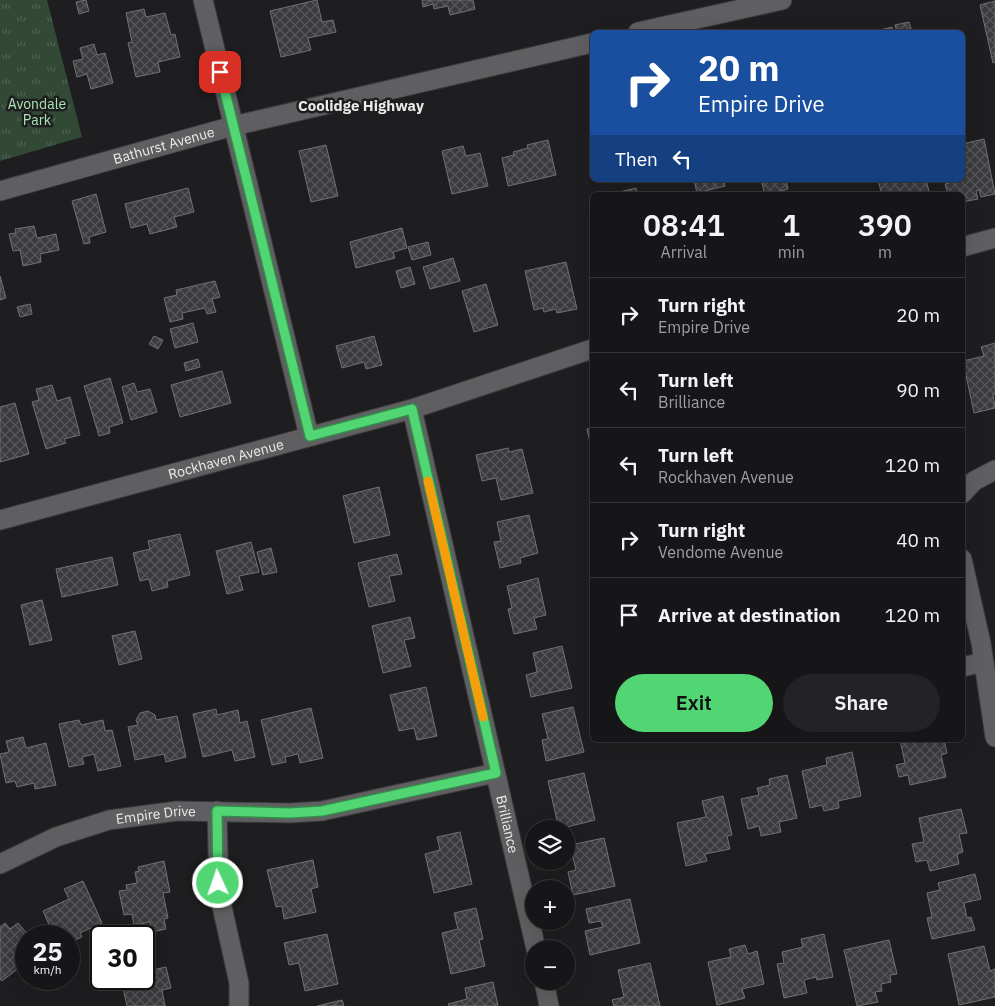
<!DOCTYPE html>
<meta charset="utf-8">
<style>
:root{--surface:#161618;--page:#232325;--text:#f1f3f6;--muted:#9e9fa2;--line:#353537;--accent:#52d673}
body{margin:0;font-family:"IBM Plex Sans",sans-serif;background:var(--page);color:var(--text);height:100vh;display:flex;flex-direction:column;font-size:19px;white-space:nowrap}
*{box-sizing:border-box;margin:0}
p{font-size:16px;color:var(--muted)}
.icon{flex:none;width:28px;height:28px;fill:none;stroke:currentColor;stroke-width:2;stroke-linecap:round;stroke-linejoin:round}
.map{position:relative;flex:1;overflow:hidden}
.sheet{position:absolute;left:590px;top:192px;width:375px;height:550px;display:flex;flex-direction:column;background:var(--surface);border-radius:8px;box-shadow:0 5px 20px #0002,0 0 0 1px var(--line)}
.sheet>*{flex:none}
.top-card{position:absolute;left:590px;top:30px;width:375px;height:152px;border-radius:8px;box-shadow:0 5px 20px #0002,0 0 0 1px var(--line);background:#1a4fa0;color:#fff;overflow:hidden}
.controls{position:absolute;left:525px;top:820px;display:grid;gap:10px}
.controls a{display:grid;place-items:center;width:50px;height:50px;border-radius:50%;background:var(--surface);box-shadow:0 5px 20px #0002,0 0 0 1px var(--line);font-size:25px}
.speed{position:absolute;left:15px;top:925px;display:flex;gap:10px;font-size:25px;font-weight:700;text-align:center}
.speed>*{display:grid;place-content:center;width:65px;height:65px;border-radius:50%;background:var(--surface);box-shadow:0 5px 20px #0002,0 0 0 1px var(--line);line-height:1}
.speed small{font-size:12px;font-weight:400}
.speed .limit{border:2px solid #111;border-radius:8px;background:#fff;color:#111}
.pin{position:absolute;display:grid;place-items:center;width:42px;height:42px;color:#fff;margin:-21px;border-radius:10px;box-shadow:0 2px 8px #0006}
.me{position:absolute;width:55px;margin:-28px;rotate:357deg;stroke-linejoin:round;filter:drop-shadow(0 0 4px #0008)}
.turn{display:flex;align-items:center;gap:18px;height:105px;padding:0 25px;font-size:22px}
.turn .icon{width:65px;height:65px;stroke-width:2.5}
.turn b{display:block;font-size:35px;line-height:42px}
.then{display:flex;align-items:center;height:48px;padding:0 25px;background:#0003;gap:10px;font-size:19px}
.eta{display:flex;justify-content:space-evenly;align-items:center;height:85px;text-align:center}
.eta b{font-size:30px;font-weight:600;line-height:35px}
.button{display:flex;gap:10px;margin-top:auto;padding:10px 25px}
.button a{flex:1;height:58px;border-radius:30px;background:var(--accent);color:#111;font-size:20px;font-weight:600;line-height:58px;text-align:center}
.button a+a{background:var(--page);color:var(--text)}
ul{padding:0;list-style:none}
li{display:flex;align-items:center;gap:15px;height:75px;padding:0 25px;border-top:1px solid var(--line)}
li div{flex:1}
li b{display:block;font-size:19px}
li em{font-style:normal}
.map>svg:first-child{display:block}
.grass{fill:url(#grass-tufts)}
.building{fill:url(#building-cross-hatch);stroke:#717173}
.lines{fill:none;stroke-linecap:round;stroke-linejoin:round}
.minor-casing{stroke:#3a3a3c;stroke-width:21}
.minor{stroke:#5f5f61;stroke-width:19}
.route-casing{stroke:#358b4b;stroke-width:12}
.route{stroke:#52d673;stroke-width:9}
.slow{stroke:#f59e0b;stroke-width:9}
.labels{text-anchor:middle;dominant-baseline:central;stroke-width:5;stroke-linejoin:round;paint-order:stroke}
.park-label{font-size:14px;fill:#a8e5b2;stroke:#1e1e20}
.street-label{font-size:14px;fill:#ebebec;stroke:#1e1e20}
.neighbourhood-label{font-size:15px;font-weight:bold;fill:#ebebec;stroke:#1e1e20}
</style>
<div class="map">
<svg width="995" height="1006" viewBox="0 0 995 1006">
<defs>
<pattern id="grass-tufts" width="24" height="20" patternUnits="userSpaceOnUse" patternTransform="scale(1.25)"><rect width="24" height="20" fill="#314935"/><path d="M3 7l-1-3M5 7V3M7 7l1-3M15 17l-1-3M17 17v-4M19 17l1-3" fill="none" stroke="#4f6352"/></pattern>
<pattern id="building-cross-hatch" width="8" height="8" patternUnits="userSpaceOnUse" patternTransform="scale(1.25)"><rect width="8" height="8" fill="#3b3a3d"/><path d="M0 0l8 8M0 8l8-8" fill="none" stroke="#585759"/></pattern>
</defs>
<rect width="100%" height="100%" fill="#1e1e20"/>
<!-- grass -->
<path class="grass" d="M0 0H47L82 137 0 161Z"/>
<!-- building -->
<g class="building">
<path d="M86 0 89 11 79 14 76 2Z"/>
<path d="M317 0 322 22 333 20 336 32 308 38 311 50 281 57 270 11Z"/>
<path d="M422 0H473L475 9 450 15 448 6 434 9 433 4 423 7Z"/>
<path d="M995 1V62L993 63 980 5Z"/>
<path d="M144 9 146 17 165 13 171 35 175 34 180 57 158 62 160 72 136 77 128 43 132 42 126 13Z"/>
<path d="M909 22 912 32H897L895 25Z"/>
<path d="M892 27 893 32H872Z"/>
<path d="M94 44 97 55 105 53 113 83 91 89 87 74 77 77 73 61 83 59 80 48Z"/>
<path d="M984 139 995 194 981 197 979 190 976 191 978 199 962 202V195H948L945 184 962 180V144Z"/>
<path d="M548 140 556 175 508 186 502 158 514 155 513 152 528 148 527 145Z"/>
<path d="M326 145 338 196 311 202 299 151Z"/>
<path d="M463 146 466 156 480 153 488 186 452 194 442 151Z"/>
<path d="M694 180H724L725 186 697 193Z"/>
<path d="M761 180H786L788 189 765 195Z"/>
<path d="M878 180H926L930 195H882Z"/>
<path d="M188 188 194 212 174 217 177 227 150 234 147 224 131 228 125 204Z"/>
<path d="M636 188 638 195H611V194Z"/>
<path d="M96 194 106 232 89 237 90 243 84 244 72 201Z"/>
<path d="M34 226 37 238 56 234 59 250 40 254 41 262 23 266 20 250 13 251 9 234 16 233 15 229Z"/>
<path d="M402 228 407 248 393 252 395 258 356 268 350 242Z"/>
<path d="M428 242 431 255 412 260 408 247Z"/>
<path d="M453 258 460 281 430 289 423 267Z"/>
<path d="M566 262 577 309 557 313 556 309 544 312 543 308 534 310 525 271Z"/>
<path d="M410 267 415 284 401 288 396 271Z"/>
<path d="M0 276 6 298 0 300Z"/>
<path d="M215 281 220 297 212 299 216 312 207 314 205 308 182 313 183 319 170 322 164 298 177 295 176 290Z"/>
<path d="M486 284 498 325 474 332 462 291Z"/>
<path d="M30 304 32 314 20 317 17 307Z"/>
<path d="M193 323 198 342 175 348 170 329Z"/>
<path d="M154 336 163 340 158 349 149 344Z"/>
<path d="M374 336 382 365 366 369 364 362 342 368 336 346Z"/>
<path d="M995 343V394H993L995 408 974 413 963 361 984 356 981 347Z"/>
<path d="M198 359 200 367 186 371 184 363Z"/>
<path d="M222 371 231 403 180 417 171 385Z"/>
<path d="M110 378 123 423 109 427 110 433 99 436 84 386Z"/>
<path d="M134 383 137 392 150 389 157 412 131 420 122 387Z"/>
<path d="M52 385 57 401 70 397 80 435 64 439 66 443 46 449 32 402 39 400 36 389Z"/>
<path d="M15 403 29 454 0 462V407Z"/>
<path d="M592 428V452L587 429Z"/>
<path d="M508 448 509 452 522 449 533 493 501 500 496 478 482 481 476 455Z"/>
<path d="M379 487 390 535 354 543 343 496Z"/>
<path d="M529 515 538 553 520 558 521 563 500 568 494 542 501 541 497 522Z"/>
<path d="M180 534 190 575 167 581 168 587 152 591 149 579 140 581 133 553 150 549 148 541Z"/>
<path d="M251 542 259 572 239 576 243 590 227 594 216 551Z"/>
<path d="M271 548 277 572 263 575 257 552Z"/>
<path d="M397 554 402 574 389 576 395 601 369 607 358 563Z"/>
<path d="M112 557 118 585 62 597 56 569Z"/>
<path d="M538 578 546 615 534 618 537 629 514 634 508 609 512 608 507 586Z"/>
<path d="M42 600 52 640 30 645 21 605Z"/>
<path d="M410 617 415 638 404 640 411 666 383 673 372 626Z"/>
<path d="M135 631 142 659 119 665 112 636Z"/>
<path d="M562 646 572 688 531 697 526 675 537 672 533 653Z"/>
<path d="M426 687 437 736 417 740 414 728 399 731 390 695Z"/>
<path d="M573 707 584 752 546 761 542 740 548 739 542 714Z"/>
<path d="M311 708 323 758 300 763 298 754 285 757 286 762 272 765 261 720Z"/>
<path d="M216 709 217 715 238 710 240 723 247 721 255 757 235 761 232 750 203 757 193 714Z"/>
<path d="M148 711 155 715 156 720 177 716 186 757 166 762 164 754 135 760 128 727 138 725 136 720 140 713Z"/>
<path d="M79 720 81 725 103 720 105 731 112 730 121 766 98 771 94 754 82 757 84 764 69 767 59 724Z"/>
<path d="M23 737 26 748 46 743 56 785 35 789 34 783 17 787 15 781 6 783 0 754 9 752 6 741Z"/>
<path d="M900 740H944L947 753 941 755 946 777 910 785 908 775 899 777 896 765 905 763Z"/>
<path d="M852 752 861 796 838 801 839 808 824 811 822 805 810 808 802 771 827 765 826 758Z"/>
<path d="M584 773 595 820 559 829 548 781Z"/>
<path d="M787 775 797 818 779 822 781 832 761 836 759 826 748 829 741 799 759 795 757 788 770 785 769 779Z"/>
<path d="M723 796 732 835 727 836 730 849 705 854 707 861 686 866 677 823 706 817 702 801Z"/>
<path d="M961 809 967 833 959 834 963 852 957 854 959 864 930 871 927 860 916 862 912 844 924 842 919 818Z"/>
<path d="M460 832 472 884 434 893 425 854 440 850 437 837Z"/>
<path d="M604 838 615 886 573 895 568 872 576 870 570 845Z"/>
<path d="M313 860 318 887 311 889 316 912 284 919 282 906 276 907 267 870Z"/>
<path d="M164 861 170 892 163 893 168 918 164 919 166 929 152 932 150 922 134 925 132 914 124 915 119 891 127 890 126 885 137 883 135 872 139 871 138 867Z"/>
<path d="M975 874 981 899 964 903 967 918 971 917 975 930 932 939 927 918 932 917 927 893 940 890 938 883Z"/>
<path d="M83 881 102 923 80 933 82 937 70 942 69 936H54L43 911 69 899 64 889Z"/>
<path d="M630 899 640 943 590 955 585 931 603 927 601 921 589 923 586 909Z"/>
<path d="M476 908 483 939 479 940 485 966 451 974 442 933 458 929 454 913Z"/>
<path d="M5 923 10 929 18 923 29 936H26V966L22 970 20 967 2 981 0 979V927Z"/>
<path d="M327 934 338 984 305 991 299 963 289 965 284 943Z"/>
<path d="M824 934 833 977 817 980 816 977 804 980 807 993 784 998 777 964 784 963 782 952 803 947 801 939Z"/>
<path d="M889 940 897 974 890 975 891 982 881 984 882 991 875 992 878 1002 857 1006 844 950Z"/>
<path d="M745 945 748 954 757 951 764 984 742 989 745 998 717 1005 708 962 731 957 729 949Z"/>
<path d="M984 946 990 971 995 969V997L959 1005 948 954Z"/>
<path d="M650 963 660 1006H614L612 1000 624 997 618 970Z"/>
<path d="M166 967 171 988 162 990 165 1006H127L121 979H144V972Z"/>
<path d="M493 982 498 1006H449L448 1004 467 999 465 988Z"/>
<path d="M342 1000 344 1006H317Z"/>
</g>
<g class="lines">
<!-- minor casing -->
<g class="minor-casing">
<g id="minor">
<path d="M203 0 309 436"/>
<path d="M638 32 782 0"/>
<path id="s1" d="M0 191 233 126 592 43"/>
<path d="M962 247 995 238"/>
<path id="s2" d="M412 409 536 949"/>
<path d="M962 494 974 481 995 470"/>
<path id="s3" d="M0 520 412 409 592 349"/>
<path d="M962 559 981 643 995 737"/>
<path d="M962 667 984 662"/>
<path d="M217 811 219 893 239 983V1006"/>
<path id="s4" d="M0 864 56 837 109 820 177 811 290 813 322 811 495 773"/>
<path d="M544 981 549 1006"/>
</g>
</g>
<!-- minor -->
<use href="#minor" class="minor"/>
</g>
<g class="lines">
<!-- route casing -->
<g class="route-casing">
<path id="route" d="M218 883 217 811 290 813 322 811 496 773 412 409 310 436 220 72"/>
</g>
<!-- route -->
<use href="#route" class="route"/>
<!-- slow -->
<path class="slow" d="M428 481 483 717"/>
</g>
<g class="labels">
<!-- park labels -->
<g class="park-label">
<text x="37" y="104">Avondale<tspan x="37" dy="16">Park</tspan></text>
</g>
<!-- street labels -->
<g class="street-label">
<text stroke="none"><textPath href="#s1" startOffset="170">Bathurst Avenue</textPath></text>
<text stroke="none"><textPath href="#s3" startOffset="234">Rockhaven Avenue</textPath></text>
<text stroke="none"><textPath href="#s4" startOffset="165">Empire Drive</textPath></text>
<text stroke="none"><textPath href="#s2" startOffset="426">Brilliance</textPath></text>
</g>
<!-- neighbourhood labels -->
<g class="neighbourhood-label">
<text x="361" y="105">Coolidge Highway</text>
</g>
</g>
</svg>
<div class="controls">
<a><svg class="icon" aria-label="layers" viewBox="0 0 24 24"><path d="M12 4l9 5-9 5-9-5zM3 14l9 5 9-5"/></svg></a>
<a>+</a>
<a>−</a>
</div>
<div class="speed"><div>25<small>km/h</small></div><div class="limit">30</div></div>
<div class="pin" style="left:220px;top:72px;background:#d93025"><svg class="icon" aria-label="arrive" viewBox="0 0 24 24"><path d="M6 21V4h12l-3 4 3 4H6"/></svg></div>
<svg class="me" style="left:218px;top:883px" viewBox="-20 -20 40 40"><circle r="17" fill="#52d673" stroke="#fff" stroke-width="3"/><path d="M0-11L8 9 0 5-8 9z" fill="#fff"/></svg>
<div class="top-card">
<div class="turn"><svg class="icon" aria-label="right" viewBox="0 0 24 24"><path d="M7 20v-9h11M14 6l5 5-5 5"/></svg><div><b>20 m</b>Empire Drive</div></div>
<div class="then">Then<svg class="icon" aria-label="left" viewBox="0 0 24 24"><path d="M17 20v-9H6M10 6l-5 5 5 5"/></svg></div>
</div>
<section class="sheet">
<div class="eta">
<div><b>08:41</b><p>Arrival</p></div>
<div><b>1</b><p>min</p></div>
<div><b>390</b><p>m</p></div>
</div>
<ul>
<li><svg class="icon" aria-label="right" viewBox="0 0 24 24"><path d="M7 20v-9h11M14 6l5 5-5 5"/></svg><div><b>Turn right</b><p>Empire Drive</p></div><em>20 m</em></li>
<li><svg class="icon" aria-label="left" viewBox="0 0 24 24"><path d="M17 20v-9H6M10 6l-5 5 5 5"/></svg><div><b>Turn left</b><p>Brilliance</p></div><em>90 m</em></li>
<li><svg class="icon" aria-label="left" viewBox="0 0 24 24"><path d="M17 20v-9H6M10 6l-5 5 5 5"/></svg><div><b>Turn left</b><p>Rockhaven Avenue</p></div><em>120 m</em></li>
<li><svg class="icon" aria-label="right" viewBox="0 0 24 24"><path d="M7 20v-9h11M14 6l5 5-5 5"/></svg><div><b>Turn right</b><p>Vendome Avenue</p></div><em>40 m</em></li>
<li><svg class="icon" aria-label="arrive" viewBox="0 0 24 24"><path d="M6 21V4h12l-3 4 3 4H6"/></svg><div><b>Arrive at destination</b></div><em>120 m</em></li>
</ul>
<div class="button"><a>Exit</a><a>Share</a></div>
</section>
</div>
